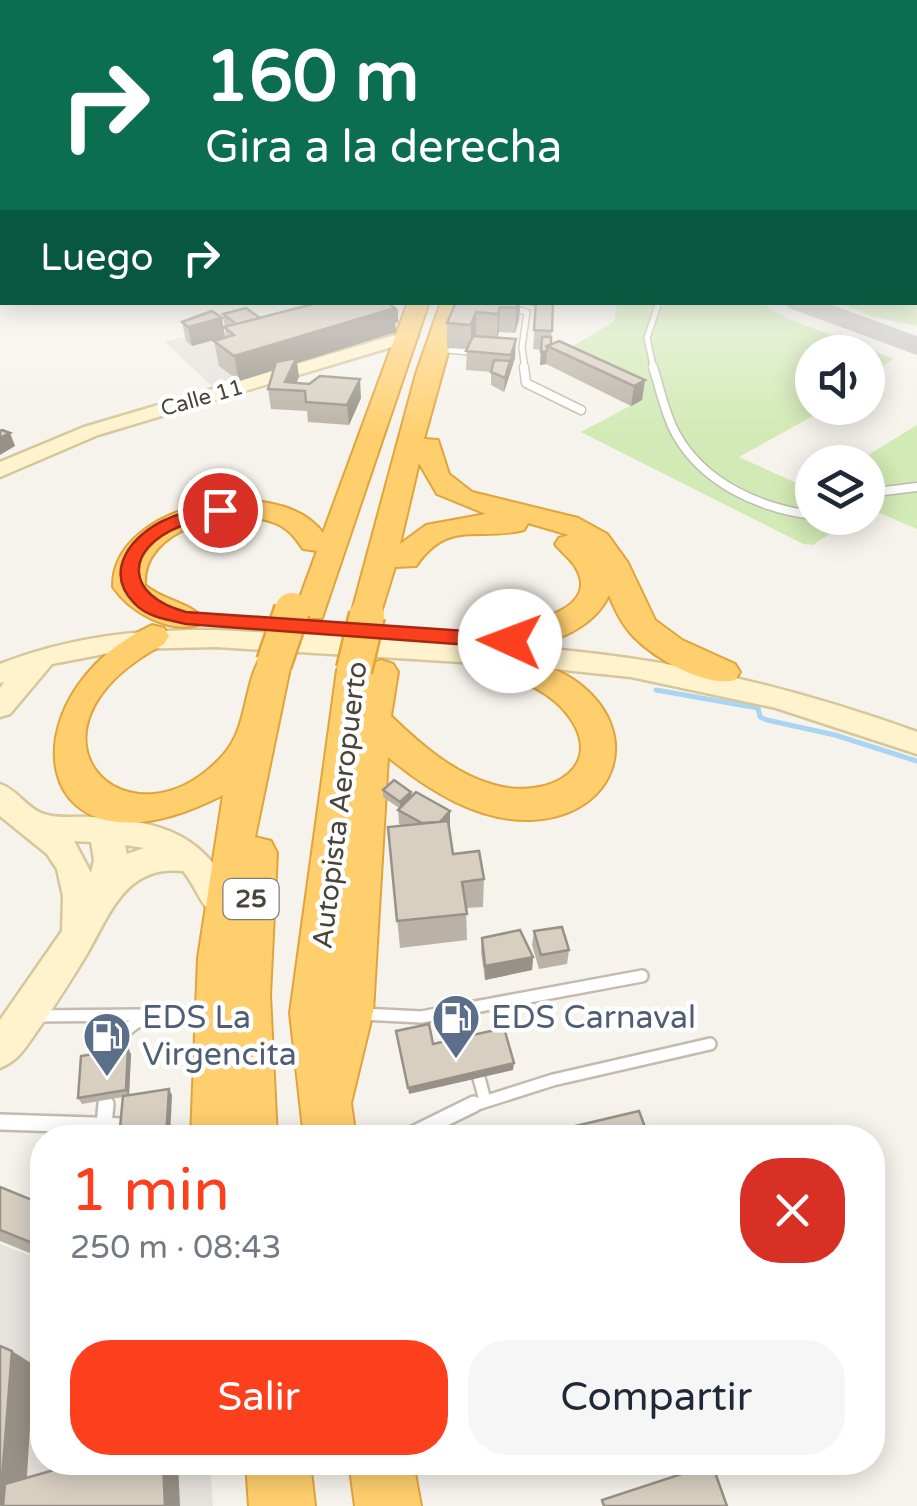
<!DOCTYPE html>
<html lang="es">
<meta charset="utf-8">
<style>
:root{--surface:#fff;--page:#f6f6f7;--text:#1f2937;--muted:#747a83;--accent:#fc3f1d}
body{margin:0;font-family:"Varela Round",sans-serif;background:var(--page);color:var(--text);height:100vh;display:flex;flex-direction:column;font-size:38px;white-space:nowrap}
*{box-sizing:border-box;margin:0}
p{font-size:32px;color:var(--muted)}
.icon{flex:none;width:55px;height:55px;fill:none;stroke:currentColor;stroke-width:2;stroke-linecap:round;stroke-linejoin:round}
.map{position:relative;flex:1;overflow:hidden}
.details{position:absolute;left:30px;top:1125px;width:855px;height:350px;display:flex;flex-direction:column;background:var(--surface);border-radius:40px;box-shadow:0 5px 25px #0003}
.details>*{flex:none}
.banner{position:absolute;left:0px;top:0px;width:918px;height:305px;box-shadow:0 5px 25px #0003;background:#0b6e4f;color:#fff;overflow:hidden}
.buttons{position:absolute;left:795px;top:335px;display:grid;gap:20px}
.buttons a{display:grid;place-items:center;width:90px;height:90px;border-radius:50%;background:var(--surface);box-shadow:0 5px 25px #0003;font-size:50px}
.pin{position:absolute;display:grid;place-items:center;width:85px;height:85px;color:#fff;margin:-42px;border:5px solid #fff;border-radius:50%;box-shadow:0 2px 10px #0007}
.me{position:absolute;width:110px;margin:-55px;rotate:272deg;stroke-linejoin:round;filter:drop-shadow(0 0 8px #0008)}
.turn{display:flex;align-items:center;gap:35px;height:210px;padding:0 40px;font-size:45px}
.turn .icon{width:130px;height:130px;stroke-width:2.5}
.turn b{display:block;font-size:70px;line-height:85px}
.then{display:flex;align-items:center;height:95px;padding:0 40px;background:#0003;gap:20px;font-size:38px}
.round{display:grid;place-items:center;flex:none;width:105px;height:105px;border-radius:40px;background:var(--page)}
.head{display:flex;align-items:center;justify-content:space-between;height:170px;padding:0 40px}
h1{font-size:60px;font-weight:600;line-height:75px;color:var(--accent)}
.action{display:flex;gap:20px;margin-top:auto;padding:20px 40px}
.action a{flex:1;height:115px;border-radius:40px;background:var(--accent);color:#fff;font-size:40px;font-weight:600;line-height:115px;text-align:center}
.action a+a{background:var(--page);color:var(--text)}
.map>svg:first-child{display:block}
.industrial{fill:#e6e2dd}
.green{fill:#d2eab5}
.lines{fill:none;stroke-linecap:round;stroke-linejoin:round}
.stream{stroke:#a9d4f2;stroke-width:5}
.taxiway{fill:#c8c6c3;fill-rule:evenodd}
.lane-far3-casing{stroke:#c2bbae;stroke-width:8}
.lane-far2-casing{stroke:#c2bbae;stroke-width:11}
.lane-far1-casing{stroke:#c2bbae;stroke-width:16}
.lane-casing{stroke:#c2bbae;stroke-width:20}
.secondary-casing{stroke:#d6c79b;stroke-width:5}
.highway-casing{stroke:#e0a43c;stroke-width:4}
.lane-far3{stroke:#fff;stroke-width:5}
.lane-far2{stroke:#fff;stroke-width:8}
.lane-far1{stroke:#fff;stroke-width:11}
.lane{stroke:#fff;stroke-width:15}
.secondary{fill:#fff3cd;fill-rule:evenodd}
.highway{fill:#ffcf6e;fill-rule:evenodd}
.highway-bridge-casing{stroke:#e0a43c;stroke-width:39;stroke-linecap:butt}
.highway-bridge{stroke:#ffcf6e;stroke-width:34}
.wall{fill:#bab2a6}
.shaded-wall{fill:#979187}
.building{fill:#d8cfc1;stroke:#979187;stroke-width:2.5}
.route{fill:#fc3f1d;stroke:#a42913;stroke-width:2.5}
.labels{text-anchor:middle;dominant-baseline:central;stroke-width:9;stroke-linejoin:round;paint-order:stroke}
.far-street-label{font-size:22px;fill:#4b4439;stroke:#fff}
.shield{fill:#fff;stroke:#817c74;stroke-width:2.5}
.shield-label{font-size:25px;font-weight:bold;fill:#4b4439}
.street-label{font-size:28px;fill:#4b4439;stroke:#fff}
.near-service-label{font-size:32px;fill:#4e5e75;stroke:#fff;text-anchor:start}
</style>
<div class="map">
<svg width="917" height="1506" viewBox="0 0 917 1506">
<rect width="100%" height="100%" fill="#f6f3ec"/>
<!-- industrial -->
<g class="industrial">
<path d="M372 307 402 321 400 332 215 389 165 342 217 328 222 332Z"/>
<path d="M0 1244 42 1260V1462L210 1463 213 1506H0Z"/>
</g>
<!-- green -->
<g class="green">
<path d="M915 224 917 326 873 317 840 303 915 302Z"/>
<path d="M760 302 786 318 894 359 868 374V352H812V408H827L739 457 812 490V518H853L813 545 803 544 581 432 641 400 552 358 614 322 617 303Z"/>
<path d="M917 425V529L868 508V462H857Z"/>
</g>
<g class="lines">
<!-- stream -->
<path class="stream" d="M656 690 758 708 760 717 767 720 835 735 917 761"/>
<!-- taxiway -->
<path class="taxiway" d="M785 302H824L917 336V355L789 308Z"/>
<!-- lane-far3 casing -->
<g class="lane-far3-casing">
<g id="lane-far3">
<path d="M506 306 527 312 522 347 525 370"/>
<path d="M437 349 480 353"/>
<path d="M654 370 647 338 659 302"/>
</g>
</g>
<!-- lane-far2 casing -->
<g class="lane-far2-casing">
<g id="lane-far2">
<path d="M524 367 526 383 581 410"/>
<path d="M653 367C660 388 665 415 676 434 703 483 759 508 812 515"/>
<path d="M868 493 917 487"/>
</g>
</g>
<!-- lane-far1 casing -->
<g class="lane-far1-casing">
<g id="lane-far1">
<path d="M462 1011 470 1042"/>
<path d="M362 1014 421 1017 642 976"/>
<path d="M34 1016 142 1015"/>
<path d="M107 1058C133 1009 154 1014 205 1019"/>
<path d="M479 1078 485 1100"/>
<path d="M105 1107 106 1100"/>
<path d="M468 1107 553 1080 710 1044"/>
</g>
</g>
<!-- lane casing -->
<g class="lane-casing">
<g id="lane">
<path d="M0 1122 124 1126"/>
<path d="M104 1125 106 1104"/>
<path d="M405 1138 474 1104"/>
</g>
</g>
<!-- secondary casing -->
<g class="secondary-casing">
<g id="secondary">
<path d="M409 331 418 336 415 340 98 435 0 477V462L84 427Z"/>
<path d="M216 630C353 638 493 639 628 658 727 672 823 698 917 732V754L776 708 631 677 526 666 216 647 130 649 52 664 10 714 0 717V688L4 682 0 683V664C71 636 141 629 216 630Z"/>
<path d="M0 784C18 790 27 809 44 814 58 819 77 816 91 817 168 822 205 835 240 906L235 916C205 927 200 890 183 871 126 865 111 912 87 954 71 980 55 1006 37 1031 26 1047 18 1061 0 1068V1020L62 931 63 896 57 869 47 854 0 816ZM74 841 91 842 94 860 91 873ZM125 845 144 848 127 854Z"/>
</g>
</g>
<!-- highway casing -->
<g class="highway-casing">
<g id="highway">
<path d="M408 302H429L322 618H300L295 611 317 551 303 549C295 537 289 529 275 523 232 505 141 529 145 585 161 600 192 603 202 618L198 625C168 633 130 612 113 587 111 503 278 471 323 533Z"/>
<path d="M441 302H462L424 439 438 440 449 474 472 492 578 518 607 534 628 563 655 620 682 640 735 664 740 672 735 680C706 688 654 658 634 637 622 625 615 610 609 595 592 633 541 647 503 651 527 658 553 666 574 680 646 730 618 816 532 820 478 822 428 790 388 757L373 1012 351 1103 356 1138H304L290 1013 337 670 342 662 354 658 368 665 381 660 393 664 398 672 391 716C420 744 454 774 494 785 551 801 614 764 561 707 538 683 501 674 470 664L465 656 470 648 480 645 477 641 482 633C508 626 604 616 576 568 571 559 561 552 555 544L559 538 569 535 528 523 524 530C478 542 449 518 416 566L395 567 378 622 367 625 356 622 351 615 416 374ZM419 463 437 494 486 514 426 525 400 544Z"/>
<path d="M152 625 164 628 169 636 164 644C0 731 129 861 224 754 248 727 243 685 262 655L274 652 286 655 291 663 255 837 271 841 277 853 270 995 277 1138H191L198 958 223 795C28 895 0 696 152 625Z"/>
<path d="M246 1462H310L315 1506H249Z"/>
<path d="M349 1462H413L421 1506H355Z"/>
</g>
</g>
<!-- lane-far3 -->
<use href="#lane-far3" class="lane-far3"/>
<!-- lane-far2 -->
<use href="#lane-far2" class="lane-far2"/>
<!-- lane-far1 -->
<use href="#lane-far1" class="lane-far1"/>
<!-- lane -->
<use href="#lane" class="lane"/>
<!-- secondary -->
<use href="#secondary" class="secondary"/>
<!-- highway -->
<use href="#highway" class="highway"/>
<!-- highway-bridge casing -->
<g class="highway-bridge-casing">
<g id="highway-bridge">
<path d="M274 663 292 610"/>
<path d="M354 670 367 615"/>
</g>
</g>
<!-- highway-bridge -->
<use href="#highway-bridge" class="highway-bridge"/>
</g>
<!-- wall -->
<g class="wall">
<path d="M456 302H553L551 345 645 380 642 400 631 406 546 364 540 365 541 350 533 349 536 307 520 303 519 320 515 333 499 332 497 338 515 358 504 392 491 385V372L466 370 467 349 447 348V323Z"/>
<path d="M223 314 260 318 398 322 395 323 396 332 297 363 299 377 296 383 361 398 349 425 308 422 307 411 271 409 268 389 274 370 239 381 219 366 214 341 226 337Z"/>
<path d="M222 318 225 337 192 346 186 341 182 322Z"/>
<path d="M383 790 411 792 412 796 450 825 449 827 453 854 484 879 483 907 466 908 467 940 400 948 388 827 401 825 399 824 398 810 399 808 383 797Z"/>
<path d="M534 931 569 950 567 964 539 969 532 945Z"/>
<path d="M482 938 533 957 532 970 485 980 481 952Z"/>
<path d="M131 1054 129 1095H172L123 1097 82 1104 78 1098Z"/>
<path d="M0 1187 42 1204V1258L0 1241Z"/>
</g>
<!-- shaded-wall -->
<g class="shaded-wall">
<path d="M518 302H520L519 320 515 333 516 308Z"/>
<path d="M500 307 499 332 497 339 498 314Z"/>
<path d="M395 308 398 310V322L395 323 396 332 297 363 299 377 293 390 285 382 294 364 239 381 234 356Z"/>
<path d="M476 312V337L471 350V325Z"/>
<path d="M222 318 225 337 192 346 188 327Z"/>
<path d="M516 339 515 358 504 392 505 378Z"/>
<path d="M547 351 546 364 540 365 541 352Z"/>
<path d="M360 379 361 398 349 425 347 405Z"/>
<path d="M645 380 642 400 631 406 634 386Z"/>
<path d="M10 433 15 446 0 455V438Z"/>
<path d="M411 792 412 799 400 809V802Z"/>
<path d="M450 811V825L433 844V830Z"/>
<path d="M533 957 532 970 485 980V966Z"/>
<path d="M128 1048 131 1054 129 1096 126 1090Z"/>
<path d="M514 1063 513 1070 409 1094 408 1088Z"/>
<path d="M169 1089 172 1095 170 1138H166Z"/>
<path d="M12 1351 34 1365 25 1506H0Z"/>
<path d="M163 1462H178L180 1506H165Z"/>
</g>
<!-- building -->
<g class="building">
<path d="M321 302H386L395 308 234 356 214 341 234 335 224 327Z"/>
<path d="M456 302H518L516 308 500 307 498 314 476 312 471 325 447 323Z"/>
<path d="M536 302H553L552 331 534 330Z"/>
<path d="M246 308 260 318 236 324 223 314Z"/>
<path d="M212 311 222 318 188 327 182 322Z"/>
<path d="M473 336 516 339 511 355 466 351Z"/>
<path d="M542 337H551V345L547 346V351L541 352Z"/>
<path d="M559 341 645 380 634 386 547 346Z"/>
<path d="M296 358 285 382 309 384 320 376 360 379 347 405 306 402 305 391 268 389 276 362Z"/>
<path d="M494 360 510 361 505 378 491 372Z"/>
<path d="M2 430 10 433 0 438V431Z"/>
<path d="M394 780 411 792 400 802 383 790Z"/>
<path d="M416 792 450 811 440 822 422 823 398 810Z"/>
<path d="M448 821 453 854 479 851 484 879 462 882 467 914 397 921 388 827Z"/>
<path d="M562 927 569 950 541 955 534 931Z"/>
<path d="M520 930 533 957 485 966 482 938Z"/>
<path d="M429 1024 433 1044 504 1028 514 1063 408 1088 396 1031Z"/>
<path d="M128 1048 126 1090 78 1098 81 1056Z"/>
<path d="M169 1089 166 1138H119L123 1096Z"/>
<path d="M639 1111 649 1138H536L550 1132Z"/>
<path d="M0 1187 42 1204V1247L0 1230Z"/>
<path d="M0 1346 12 1351 0 1504Z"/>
<path d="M61 1462H163L165 1506H3L5 1484 61 1468Z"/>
<path d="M712 1464 727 1506H604L602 1500Z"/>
</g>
<!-- sky -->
<linearGradient id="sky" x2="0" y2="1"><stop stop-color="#8fc1ec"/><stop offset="0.51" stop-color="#fbfaf6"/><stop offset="1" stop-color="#fbfaf6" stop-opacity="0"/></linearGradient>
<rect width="917" height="435" fill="url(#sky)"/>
<!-- route -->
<path class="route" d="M220 504 229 510 227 513C212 517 195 520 181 526 123 549 125 596 186 612L510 634 520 641 510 648 186 624C169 620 147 617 135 604 102 571 132 534 167 519 183 511 203 509 220 504Z"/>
<!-- icons -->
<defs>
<g id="fuel-pin" transform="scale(2.5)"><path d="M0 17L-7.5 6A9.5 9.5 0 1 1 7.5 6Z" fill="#5c6f8a" stroke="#fff"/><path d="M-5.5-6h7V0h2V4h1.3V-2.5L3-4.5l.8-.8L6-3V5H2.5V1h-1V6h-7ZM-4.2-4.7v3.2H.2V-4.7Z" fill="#fff"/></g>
</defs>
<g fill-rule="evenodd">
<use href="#fuel-pin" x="456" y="1018"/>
<use href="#fuel-pin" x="107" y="1036"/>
</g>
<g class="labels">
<!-- far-street labels -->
<g class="far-street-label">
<text transform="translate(202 398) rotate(-16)">Calle 11</text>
</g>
<!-- shield labels -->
<rect class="shield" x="223.5" y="879" width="55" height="40" rx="8"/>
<g class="shield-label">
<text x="251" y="899">25</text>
</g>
<!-- street labels -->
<g class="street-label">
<text transform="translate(340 805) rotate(-83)">Autopista Aeropuerto</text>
</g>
<!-- near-service labels -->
<g class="near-service-label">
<text x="142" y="1018">EDS La<tspan x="142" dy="37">Virgencita</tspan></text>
<text x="491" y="1018">EDS Carnaval</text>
</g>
</g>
</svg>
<div class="buttons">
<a><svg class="icon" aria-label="sound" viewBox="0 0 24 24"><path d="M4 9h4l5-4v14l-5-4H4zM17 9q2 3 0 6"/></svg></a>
<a><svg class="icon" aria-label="layers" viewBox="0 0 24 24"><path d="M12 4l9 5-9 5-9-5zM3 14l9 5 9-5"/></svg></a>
</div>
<div class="pin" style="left:220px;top:510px;background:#d93025"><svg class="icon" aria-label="arrive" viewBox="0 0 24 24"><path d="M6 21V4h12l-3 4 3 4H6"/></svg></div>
<svg class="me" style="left:510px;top:641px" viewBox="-20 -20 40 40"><circle r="19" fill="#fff"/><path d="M0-13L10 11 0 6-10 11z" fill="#fc3f1d"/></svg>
<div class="banner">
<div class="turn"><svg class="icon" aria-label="right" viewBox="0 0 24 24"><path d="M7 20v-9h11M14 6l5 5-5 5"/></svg><div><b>160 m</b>Gira a la derecha</div></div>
<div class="then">Luego<svg class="icon" aria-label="right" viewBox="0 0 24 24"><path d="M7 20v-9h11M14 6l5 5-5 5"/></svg></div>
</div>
<section class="details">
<div class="head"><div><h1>1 min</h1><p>250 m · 08:43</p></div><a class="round" style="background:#d93025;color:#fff"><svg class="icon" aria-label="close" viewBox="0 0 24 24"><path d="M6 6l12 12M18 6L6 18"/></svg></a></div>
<div class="action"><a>Salir</a><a>Compartir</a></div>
</section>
</div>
